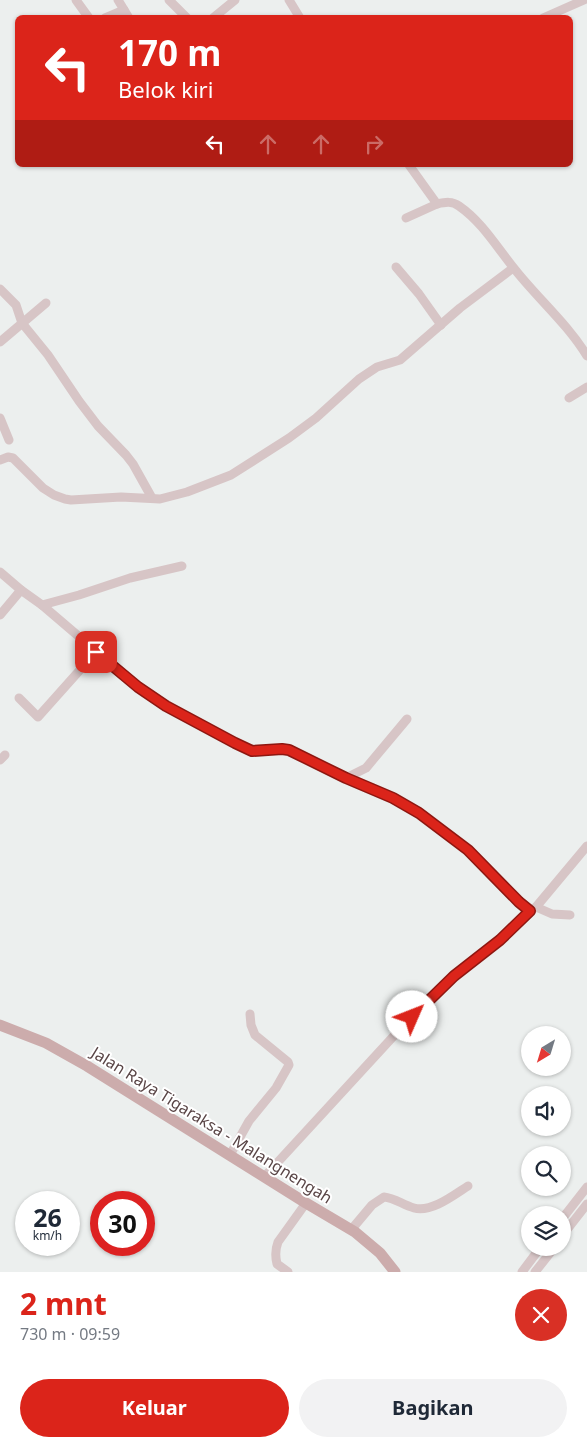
<!DOCTYPE html>
<html lang="id">
<meta charset="utf-8">
<style>
:root{--surface:#fff;--page:#f2f2f3;--text:#1f2937;--muted:#747a83;--accent:#db241a}
body{margin:0;font-family:"Noto Sans",sans-serif;background:var(--page);color:var(--text);height:100vh;display:flex;flex-direction:column;font-size:19px;white-space:nowrap}
*{box-sizing:border-box;margin:0}
p{font-size:16px;color:var(--muted)}
.icon{flex:none;width:28px;height:28px;fill:none;stroke:currentColor;stroke-width:2;stroke-linecap:round;stroke-linejoin:round}
.map{position:relative;height:1272px;overflow:hidden}
.panel{display:flex;flex-direction:column;background:var(--surface);flex:1}
.panel>*{flex:none}
.hud{position:absolute;left:15px;top:15px;width:558px;height:152px;border-radius:8px;box-shadow:0 1px 4px #0004;background:#db241a;color:#fff;overflow:hidden}
.needle{width:32px;rotate:218deg}
.controls{position:absolute;left:521px;top:1026px;display:grid;gap:10px}
.controls a{display:grid;place-items:center;width:50px;height:50px;border-radius:50%;background:var(--surface);box-shadow:0 1px 4px #0004;font-size:25px}
.speed{position:absolute;left:15px;top:1191px;display:flex;gap:10px;font-size:25px;font-weight:700;text-align:center}
.speed>*{display:grid;place-content:center;width:65px;height:65px;border-radius:50%;background:var(--surface);box-shadow:0 1px 4px #0004;line-height:1}
.speed small{font-size:12px;font-weight:400}
.speed .limit{border:8px solid #d22;background:#fff;color:#111}
.pin{position:absolute;display:grid;place-items:center;width:42px;height:42px;color:#fff;margin:-21px;border-radius:10px;box-shadow:0 2px 8px #0006}
.me{position:absolute;width:55px;margin:-28px;rotate:46deg;stroke-linejoin:round;filter:drop-shadow(0 0 4px #0008)}
.turn{display:flex;align-items:center;gap:18px;height:105px;padding:0 20px;font-size:22px}
.turn .icon{width:65px;height:65px;stroke-width:2.5}
.turn b{display:block;font-size:35px;line-height:42px}
.lanes{display:flex;align-items:center;height:48px;padding:0 20px;background:#0003;justify-content:center;gap:25px;direction:ltr}
.lanes .off{opacity:.35}
.round{display:grid;place-items:center;flex:none;width:52px;height:52px;border-radius:26px;background:var(--page)}
.headline{display:flex;align-items:center;justify-content:space-between;height:85px;padding:0 20px}
h1{font-size:30px;font-weight:700;line-height:38px;color:var(--accent)}
.cta{display:flex;gap:10px;margin-top:auto;padding:10px 20px}
.cta a{flex:1;height:58px;border-radius:30px;background:var(--accent);color:#fff;font-size:20px;font-weight:700;line-height:58px;text-align:center}
.cta a+a{background:var(--page);color:var(--text)}
.map>svg:first-child{display:block}
.lines{fill:none;stroke-linecap:round;stroke-linejoin:round}
.minor{stroke:#d7c5c6;stroke-width:9}
.major{stroke:#ccacac;stroke-width:11}
.route-casing{stroke:#8e1711;stroke-width:12}
.route{stroke:#db241a;stroke-width:9}
.labels{text-anchor:middle;dominant-baseline:central;stroke-width:4;stroke-linejoin:round;paint-order:stroke}
.street-label{font-size:16px;fill:#594546;stroke:#fff}
</style>
<div class="map">
<svg width="587" height="1272" viewBox="0 0 587 1272">
<rect width="100%" height="100%" fill="#ecefee"/>
<g class="lines">
<!-- minor -->
<g class="minor">
<path d="M76 0 89 18"/>
<path d="M118 0 129 18"/>
<path d="M169 0 187 18"/>
<path d="M289 0 300 18"/>
<path d="M105 18 124 10"/>
<path d="M213 18 235 0"/>
<path d="M543 18 584 0"/>
<path d="M437 204C446 202 452 201 459 206 482 222 496 246 513 267 536 297 567 323 587 356"/>
<path d="M406 218 437 204 409 165"/>
<path d="M396 267 419 294 441 325"/>
<path d="M0 289 16 305 22 323 48 355 79 401 98 426 126 455 133 464 152 498"/>
<path d="M0 342 46 303"/>
<path d="M569 398 587 387"/>
<path d="M0 418 9 440"/>
<path d="M0 460 8 457 13 458 43 488 54 495 65 499 71 500 121 497 160 499 187 492 231 475 289 438 316 418 359 379 377 367 400 360 460 308 513 268"/>
<path d="M0 572 21 590 42 605 138 687 166 706 204 727 252 751 282 749 289 751 346 778 393 798 419 813 468 850 519 902 530 911"/>
<path d="M42 605 79 595 130 578 182 566"/>
<path d="M0 615 21 590"/>
<path d="M19 698 38 717 96 652"/>
<path d="M0 760 5 755"/>
<path d="M346 778 366 768 407 719"/>
<path d="M536 907 552 914 570 915"/>
<path d="M230 1155 249 1121 276 1088 289 1065 288 1062 255 1035 251 1025 250 1014"/>
<path d="M265 1176 402 1027 454 976 500 940 530 911 536 907 587 846"/>
<path d="M562 1219 587 1187"/>
<path d="M351 1230 372 1205 384 1197C395 1198 403 1205 414 1208 431 1213 454 1195 468 1186"/>
<path d="M562 1236 587 1204"/>
<path d="M288 1272 277 1264C275 1256 275 1250 278 1242L306 1203"/>
<path d="M522 1272 540 1248"/>
<path d="M535 1272 554 1248"/>
</g>
<!-- major -->
<path class="major" d="M0 1025 46 1043 87 1066 306 1203 355 1232 380 1253 395 1272"/>
</g>
<g class="lines">
<!-- route casing -->
<g class="route-casing">
<path id="route" d="M96 652 138 687 166 706 235 743 252 751 282 749 289 750 346 778 393 798 419 813 468 850 519 902 530 911 500 940 454 976 412 1017"/>
</g>
<!-- route -->
<use href="#route" class="route"/>
</g>
<g class="labels">
<!-- street labels -->
<g class="street-label">
<text transform="translate(212 1125) rotate(32)">Jalan Raya Tigaraksa - Malangnengah</text>
</g>
</g>
</svg>
<div class="controls">
<a><svg class="needle" viewBox="-14 -14 28 28"><path d="M0-13l5 13h-10z" fill="#e53935"/><path d="M0 13l5-13h-10z" fill="#747a83"/></svg></a>
<a><svg class="icon" aria-label="sound" viewBox="0 0 24 24"><path d="M4 9h4l5-4v14l-5-4H4zM17 9q2 3 0 6"/></svg></a>
<a><svg class="icon" aria-label="search" viewBox="0 0 24 24"><circle cx="10" cy="10" r="6"/><path d="M15 15l6 6"/></svg></a>
<a><svg class="icon" aria-label="layers" viewBox="0 0 24 24"><path d="M12 4l9 5-9 5-9-5zM3 14l9 5 9-5"/></svg></a>
</div>
<div class="speed"><div>26<small>km/h</small></div><div class="limit">30</div></div>
<div class="pin" style="left:96px;top:652px;background:#d93025"><svg class="icon" aria-label="arrive" viewBox="0 0 24 24"><path d="M6 21V4h12l-3 4 3 4H6"/></svg></div>
<svg class="me" style="left:412px;top:1017px" viewBox="-20 -20 40 40"><circle r="19" fill="#fff"/><path d="M0-13L10 11 0 6-10 11z" fill="#db241a"/></svg>
<div class="hud">
<div class="turn"><svg class="icon" aria-label="left" viewBox="0 0 24 24"><path d="M17 20v-9H6M10 6l-5 5 5 5"/></svg><div><b>170 m</b>Belok kiri</div></div>
<div class="lanes"><svg class="icon" aria-label="left" viewBox="0 0 24 24"><path d="M17 20v-9H6M10 6l-5 5 5 5"/></svg><svg class="icon off" aria-label="ahead" viewBox="0 0 24 24"><path d="M12 20V5M6 11l6-6 6 6"/></svg><svg class="icon off" aria-label="ahead" viewBox="0 0 24 24"><path d="M12 20V5M6 11l6-6 6 6"/></svg><svg class="icon off" aria-label="right" viewBox="0 0 24 24"><path d="M7 20v-9h11M14 6l5 5-5 5"/></svg></div>
</div>
</div>
<section class="panel">
<div class="headline"><div><h1>2 mnt</h1><p>730 m · 09:59</p></div><a class="round" style="background:#d93025;color:#fff"><svg class="icon" aria-label="close" viewBox="0 0 24 24"><path d="M6 6l12 12M18 6L6 18"/></svg></a></div>
<div class="cta"><a>Keluar</a><a>Bagikan</a></div>
</section>
